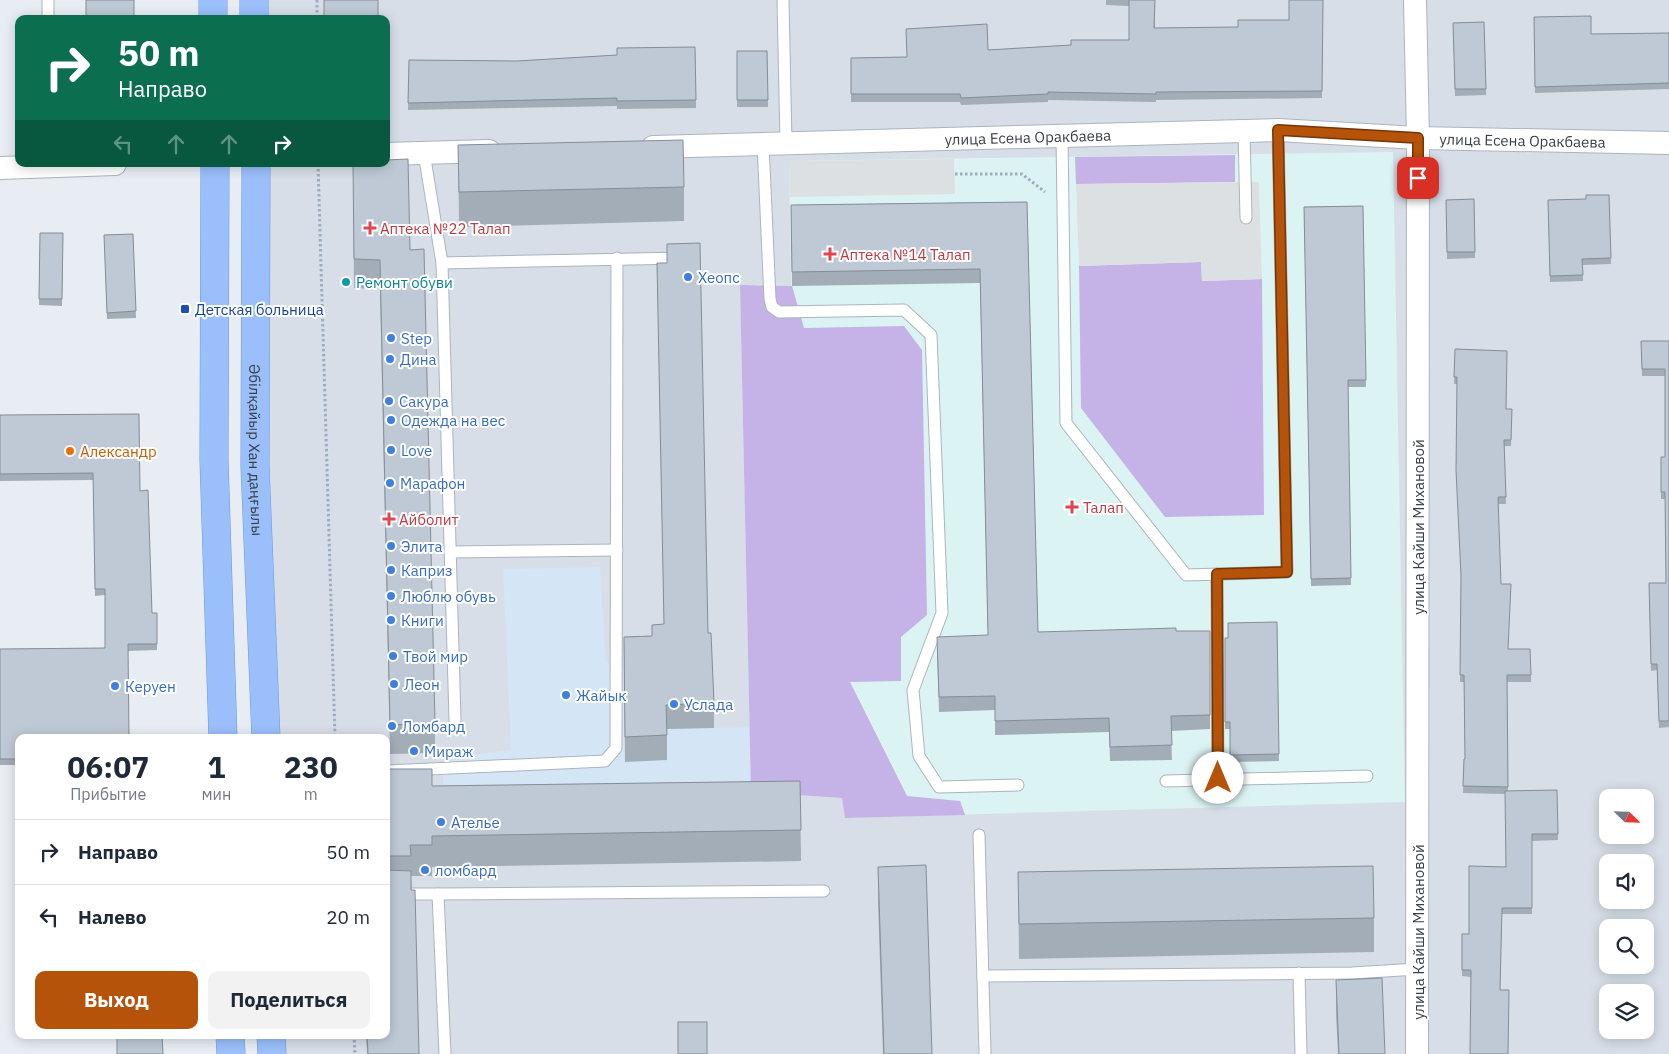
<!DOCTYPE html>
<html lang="ru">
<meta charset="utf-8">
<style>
:root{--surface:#fff;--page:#f2f2f3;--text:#1f2937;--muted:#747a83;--line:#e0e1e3;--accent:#b45309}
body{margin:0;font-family:"IBM Plex Sans",sans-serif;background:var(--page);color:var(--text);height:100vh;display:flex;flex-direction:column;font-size:19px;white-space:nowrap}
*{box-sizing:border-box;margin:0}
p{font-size:16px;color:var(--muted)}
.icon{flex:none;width:28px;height:28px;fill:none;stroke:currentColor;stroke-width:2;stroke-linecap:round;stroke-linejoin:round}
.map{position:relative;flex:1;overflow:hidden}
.drawer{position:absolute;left:15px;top:734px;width:375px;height:305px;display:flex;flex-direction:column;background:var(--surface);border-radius:10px;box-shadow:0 2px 12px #0003}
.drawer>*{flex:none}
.top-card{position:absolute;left:15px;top:15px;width:375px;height:152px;border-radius:10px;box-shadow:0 2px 12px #0003;background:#0b6e4f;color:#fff;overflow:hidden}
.needle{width:32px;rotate:113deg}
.fabs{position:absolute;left:1599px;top:789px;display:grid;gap:10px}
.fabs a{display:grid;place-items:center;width:55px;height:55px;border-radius:10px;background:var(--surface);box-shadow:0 2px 12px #0003;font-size:25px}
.pin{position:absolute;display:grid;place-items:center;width:42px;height:42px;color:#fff;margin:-21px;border-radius:10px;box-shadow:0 2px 8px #0006}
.me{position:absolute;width:55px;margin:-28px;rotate:0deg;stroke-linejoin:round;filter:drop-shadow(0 0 4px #0008)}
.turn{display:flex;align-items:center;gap:18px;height:105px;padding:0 20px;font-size:22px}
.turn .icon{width:65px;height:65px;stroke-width:2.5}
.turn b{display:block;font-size:35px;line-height:42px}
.lanes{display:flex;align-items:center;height:48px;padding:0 20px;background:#0003;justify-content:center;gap:25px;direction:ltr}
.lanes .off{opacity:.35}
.eta{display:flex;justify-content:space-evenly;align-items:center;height:85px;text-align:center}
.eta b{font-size:30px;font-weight:800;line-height:35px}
.action{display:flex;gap:10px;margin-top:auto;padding:10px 20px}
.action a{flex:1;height:58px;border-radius:10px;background:var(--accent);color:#fff;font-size:20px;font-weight:800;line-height:58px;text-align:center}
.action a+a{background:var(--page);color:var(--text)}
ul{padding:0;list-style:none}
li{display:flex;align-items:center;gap:15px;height:65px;padding:0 20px;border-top:1px solid var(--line)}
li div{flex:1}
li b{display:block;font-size:19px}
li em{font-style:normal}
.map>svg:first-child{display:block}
.residential{fill:#d7dee7;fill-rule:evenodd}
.commercial{fill:#d4e5f5}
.medical{fill:#dcf3f4}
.green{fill:#c5b2e7}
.parking{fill:#dde0e2}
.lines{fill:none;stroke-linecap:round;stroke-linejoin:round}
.lane-casing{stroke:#abb4bf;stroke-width:13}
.street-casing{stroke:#abb4bf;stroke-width:24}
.primary-casing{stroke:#6a99e1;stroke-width:29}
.path{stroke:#9dadc0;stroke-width:3;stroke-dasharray:2.5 2.5;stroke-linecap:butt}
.lane{stroke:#fff;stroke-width:11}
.street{stroke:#fff;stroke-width:22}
.primary{stroke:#9abffb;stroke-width:28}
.wall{fill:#a3adb7}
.building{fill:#bec9d5;stroke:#858d95}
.route-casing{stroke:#753606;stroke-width:12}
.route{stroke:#b45309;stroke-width:9}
.health-dot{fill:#e0444e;stroke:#fff;stroke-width:2}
.shop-dot{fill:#3f7fe0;stroke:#fff;stroke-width:2}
.culture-dot{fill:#0f9aa8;stroke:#fff;stroke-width:2}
.transit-dot{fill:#1a4fb4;stroke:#fff;stroke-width:2}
.food-dot{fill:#e8710a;stroke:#fff;stroke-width:2}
.labels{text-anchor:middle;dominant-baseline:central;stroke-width:4;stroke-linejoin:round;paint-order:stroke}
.street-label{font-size:15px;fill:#373f47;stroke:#fff}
.health-label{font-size:15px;fill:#be3a42;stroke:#fff;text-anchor:start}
.shop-label{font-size:15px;fill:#366cbe;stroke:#fff;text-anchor:start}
.culture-label{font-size:15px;fill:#0d838f;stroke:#fff;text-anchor:start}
.transit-label{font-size:15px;fill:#164399;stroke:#fff;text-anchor:start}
.food-label{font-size:15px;fill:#c56008;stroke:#fff;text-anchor:start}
</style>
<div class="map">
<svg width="1669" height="1054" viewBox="0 0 1669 1054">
<rect width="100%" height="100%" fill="#e8edf4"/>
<!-- residential -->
<path class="residential" d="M254 0H1669V1054H272L271 1035H386V738L266 737 256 164H386V19H254ZM1608 798H1645V835H1608ZM1608 862H1645V900H1608ZM1608 928H1645V965H1608ZM1608 992H1645V1030H1608Z"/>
<!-- commercial -->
<path class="commercial" d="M600 567 606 663 622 662 625 761 666 729 750 727 752 812 444 799 442 758 511 750 503 569Z"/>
<!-- medical -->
<path class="medical" d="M1393 152 1405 802 845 818 842 798 751 792 740 285 791 286 789 161Z"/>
<!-- green -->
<g class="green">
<path d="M1235 155V182L1076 184 1075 157Z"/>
<path d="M1201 262 1202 281 1262 279 1264 515 1165 517 1081 408 1079 266Z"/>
<path d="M740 285 792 286 804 328 904 326 922 350 927 615 901 637V681L850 682 907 796 960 801 965 815 845 818 842 798 751 792Z"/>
</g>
<!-- parking -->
<g class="parking">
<path d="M954 159 955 194 790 197 789 161Z"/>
<path d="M1259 182 1262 279 1202 281 1201 262 1079 266 1076 184Z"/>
</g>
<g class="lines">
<!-- lane casing -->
<g class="lane-casing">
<g id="lane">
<path d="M48 0V19"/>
<path d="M783 0 786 143"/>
<path d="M1244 131 1246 218"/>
<path d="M1062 136 1066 423 1186 575 1287 572 1278 130"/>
<path d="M763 144 770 299 772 307 779 312 904 310 931 335 942 613 913 690 919 756 939 787 1018 785"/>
<path d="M424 153 442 263 455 720"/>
<path d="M442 263 681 258"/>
<path d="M450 552 617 550"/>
<path d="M1217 574 1218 778"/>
<path d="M386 771 605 761 616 748 617 258"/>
<path d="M1166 781 1367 776"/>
<path d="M979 835 985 1054"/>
<path d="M386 894H438L445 1054"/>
<path d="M438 894 824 891"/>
<path d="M1299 973 1301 1054"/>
<path d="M983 976 1352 973 1418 969"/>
</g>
</g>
<!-- street casing -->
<g class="street-casing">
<g id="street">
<path d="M1415 0 1418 138 1417 1054"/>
<path id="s1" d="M653 147 1278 130 1418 138 1669 143"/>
<path d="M386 154 489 151"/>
<path d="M0 168 115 164"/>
</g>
</g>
<!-- primary casing -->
<g class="primary-casing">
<g id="primary">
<path d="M213 0V19"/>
<path d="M254 0V19"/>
<path d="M215 164 214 460 223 738"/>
<path id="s2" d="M256 164 255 466 266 738"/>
<path d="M230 1035 231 1054"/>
<path d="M271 1035 272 1054"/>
</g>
</g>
<!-- path -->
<g class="path">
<path d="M317 0V19"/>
<path d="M318 164 335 738"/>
<path d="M955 174H1022L1045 192"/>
<path d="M354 1035 355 1054"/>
</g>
<!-- lane -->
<use href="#lane" class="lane"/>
<!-- street -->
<use href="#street" class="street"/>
<!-- primary -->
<use href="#primary" class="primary"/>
</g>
<!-- wall -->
<g class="wall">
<path d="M1106 0H1155V28L1238 27 1289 20 1323 0 1322 98 1156 100V102L1048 100V102L961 105 960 102H851V58L907 57 988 50 1071 45 1129 40V6L1106 5Z"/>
<path d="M1534 17 1591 34 1669 33V89L1535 93Z"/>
<path d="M1484 22 1486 95 1455 96 1453 23Z"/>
<path d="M695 47 696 108 617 109V106L408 110 409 60 517 61 617 55Z"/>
<path d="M737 51H767L768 107H737Z"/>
<path d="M458 145 684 187V221L459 227Z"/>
<path d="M353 164 410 250 435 723V753L390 754 380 289 354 288Z"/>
<path d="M1609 195 1611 264 1583 265V281L1550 282 1548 200 1586 199Z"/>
<path d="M1474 199 1475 258 1447 259 1446 200Z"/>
<path d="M1027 202 1038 632 1210 631V729L1171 731 1172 760 1110 761 1109 732 995 735V710L939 712 937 651 988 635 980 283 792 286 791 205Z"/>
<path d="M1363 206 1366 387H1348L1351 585 1311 586 1304 207Z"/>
<path d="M40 233H63L62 306 39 305Z"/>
<path d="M133 234 136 318 107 319 104 235Z"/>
<path d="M667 244 708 633 714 703V728L667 729V760L625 762 624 637 652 636V625L664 624 657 263H667Z"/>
<path d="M1641 341H1669V727L1659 728 1657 670 1651 671 1649 583H1666L1665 499H1661V457H1665V376H1642Z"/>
<path d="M1455 349 1506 409H1512L1511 446H1504L1506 504H1498L1501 584 1508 649 1531 675V682H1507L1508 791 1558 834V840L1532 841V914H1502L1500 990 1508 1054 1471 977 1462 976V934H1469L1506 867 1505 794 1463 793 1464 759H1465L1464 682H1460L1461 581 1457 384H1454Z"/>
<path d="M0 415 140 491 152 613H157V650L128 651 19 738V765H0V649L105 648V595L95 596 93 480 0 481Z"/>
<path d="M1277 622 1279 761 1230 762V729H1225V638H1228Z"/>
<path d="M386 769 432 786 800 781 801 861 432 867V876H411L419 1054H367L366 1035H386Z"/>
<path d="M878 867 932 1054H883L878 902Z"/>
<path d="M1018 872 1374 918V952L1019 959Z"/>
<path d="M1336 980 1385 1054H1338L1336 1014Z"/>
</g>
<!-- building -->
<g class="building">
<rect x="86" y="0" width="48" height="19"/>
<rect x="324" y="0" width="54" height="19"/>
<path d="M1129 0H1155L1154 28 1238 27V20H1289V0H1323L1322 91 1156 92V94L1048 92V94L961 98 960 94H851V58L907 57 906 29 987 24 988 50 1071 45V40H1129Z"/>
<path d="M1591 16V34L1669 33V83L1535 87 1534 17Z"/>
<path d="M1484 22 1486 89H1455L1453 23Z"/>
<path d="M695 47 696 100 617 101V98L408 103 409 60 517 61 617 55V48Z"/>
<path d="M737 51H767L768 100H737Z"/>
<path d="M683 140 684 187 459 192 458 145Z"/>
<path d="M408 159 410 250 424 249 435 723 390 725 380 260 354 259 353 164H386V160Z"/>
<path d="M1586 195H1609L1611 258 1582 259 1583 275 1550 276 1548 200 1586 199Z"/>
<path d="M1474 199 1475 252H1447L1446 200Z"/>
<path d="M1027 202 1038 632 1176 628V631H1210V715L1171 716 1172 745 1110 747 1109 718 995 721V696L939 697 937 637 988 635 980 269 792 272 791 205Z"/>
<path d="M1363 206 1366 380H1348L1351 578 1311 579 1304 207Z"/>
<path d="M40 233H63L62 299H39Z"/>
<path d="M133 234 136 311 107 313 104 235Z"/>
<path d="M700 243 708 633H711L714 703 666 705 667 735 625 737 624 637 652 636V625L664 624 657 263H667V244Z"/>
<path d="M1641 341H1669V721H1659L1657 664H1651L1649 583H1666L1665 492H1661V457H1665V369H1642Z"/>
<path d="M1455 349 1507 351 1506 409H1512L1511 440H1504L1506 497H1498L1501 584H1511L1508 649H1530L1531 675H1507L1508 787 1463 786 1464 759H1465L1464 675H1460L1461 576 1456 470 1457 377H1454Z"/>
<path d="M139 414 140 491 148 490 152 613H157V644H128L129 738H19V759H0V649L105 648V589H95L93 473 0 474V415Z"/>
<path d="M1277 622 1279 754 1230 755V722H1225V638H1228V623Z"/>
<path d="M386 769H432V786L800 781 801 830 432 836V845H410L411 856H386Z"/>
<path d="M1557 790 1558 834H1532V908H1502L1500 990H1509L1508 1054H1470L1471 970H1462V934H1469V866L1506 867 1505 791Z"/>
<path d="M926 865 932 1054H884L878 867Z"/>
<path d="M1373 866 1374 918 1019 924 1018 872Z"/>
<path d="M386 870 411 871V890H415L419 1054H368L367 1035H386Z"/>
<path d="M1382 978 1385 1054H1339L1336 980Z"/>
<rect x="678" y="1022" width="29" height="32"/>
<path d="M117 1035H162L163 1054H117Z"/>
</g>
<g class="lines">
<!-- route casing -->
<g class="route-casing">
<path id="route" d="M1218 778 1217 574 1287 572 1278 130 1418 138V178"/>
</g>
<!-- route -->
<use href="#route" class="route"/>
</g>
<!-- markers -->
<g class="health-dot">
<path d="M367.5 220.5h5v5h5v5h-5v5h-5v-5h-5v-5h5z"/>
<path d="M827.5 246.5h5v5h5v5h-5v5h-5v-5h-5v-5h5z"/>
<path d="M1069.5 499.5h5v5h5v5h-5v5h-5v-5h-5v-5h5z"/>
<path d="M386.5 511.5h5v5h5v5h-5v5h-5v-5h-5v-5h5z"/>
</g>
<g class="shop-dot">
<circle cx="688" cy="277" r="5"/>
<circle cx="391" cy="338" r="5"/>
<circle cx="390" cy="359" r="5"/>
<circle cx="389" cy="401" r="5"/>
<circle cx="391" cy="420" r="5"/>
<circle cx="391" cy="450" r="5"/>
<circle cx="390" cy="483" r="5"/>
<circle cx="391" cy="546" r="5"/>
<circle cx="391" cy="570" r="5"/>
<circle cx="391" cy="596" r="5"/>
<circle cx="391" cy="620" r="5"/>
<circle cx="393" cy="656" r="5"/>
<circle cx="394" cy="684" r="5"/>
<circle cx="115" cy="686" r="5"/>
<circle cx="566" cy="695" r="5"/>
<circle cx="674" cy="704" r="5"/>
<circle cx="392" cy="726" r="5"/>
<circle cx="414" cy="751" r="5"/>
<circle cx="441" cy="822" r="5"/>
<circle cx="425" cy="870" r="5"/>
</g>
<circle class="culture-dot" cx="346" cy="282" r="5"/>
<rect class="transit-dot" x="180" y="304" width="10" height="10" rx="2.5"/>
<circle class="food-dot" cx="70" cy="451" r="5"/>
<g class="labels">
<!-- street labels -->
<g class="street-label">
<text stroke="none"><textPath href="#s1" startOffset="375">улица Есена Оракбаева</textPath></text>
<text stroke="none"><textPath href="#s1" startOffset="870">улица Есена Оракбаева</textPath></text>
<text stroke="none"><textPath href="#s2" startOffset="286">Әбілқайыр Хан даңғылы</textPath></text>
<text transform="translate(1418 527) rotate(-90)">улица Кайши Михановой</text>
<text transform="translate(1418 932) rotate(-90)">улица Кайши Михановой</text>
</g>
<!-- health labels -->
<g class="health-label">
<text x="380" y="228">Аптека №22 Талап</text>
<text x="840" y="254">Аптека №14 Талап</text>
<text x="1083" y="507">Талап</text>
<text x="399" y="519">Айболит</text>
</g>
<!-- shop labels -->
<g class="shop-label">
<text x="698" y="277">Хеопс</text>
<text x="401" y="338">Step</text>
<text x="400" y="359">Дина</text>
<text x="399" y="401">Сакура</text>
<text x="401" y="420">Одежда на вес</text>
<text x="401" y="450">Love</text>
<text x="400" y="483">Марафон</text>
<text x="401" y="546">Элита</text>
<text x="401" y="570">Каприз</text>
<text x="401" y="596">Люблю обувь</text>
<text x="401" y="620">Книги</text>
<text x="403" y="656">Твой мир</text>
<text x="404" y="684">Леон</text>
<text x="125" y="686">Керуен</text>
<text x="576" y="695">Жайык</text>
<text x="684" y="704">Услада</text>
<text x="402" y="726">Ломбард</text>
<text x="424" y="751">Мираж</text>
<text x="451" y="822">Ателье</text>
<text x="435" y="870">ломбард</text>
</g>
<!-- culture labels -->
<g class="culture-label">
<text x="356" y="282">Ремонт обуви</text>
</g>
<!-- transit labels -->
<g class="transit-label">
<text x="195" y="309">Детская больница</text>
</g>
<!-- food labels -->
<g class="food-label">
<text x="80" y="451">Александр</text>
</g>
</g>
</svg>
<div class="fabs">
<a><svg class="needle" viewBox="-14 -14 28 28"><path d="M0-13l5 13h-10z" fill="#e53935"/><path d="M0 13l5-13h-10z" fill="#747a83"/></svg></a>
<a><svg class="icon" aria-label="sound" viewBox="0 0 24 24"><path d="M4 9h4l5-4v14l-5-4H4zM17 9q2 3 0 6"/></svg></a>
<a><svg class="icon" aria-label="search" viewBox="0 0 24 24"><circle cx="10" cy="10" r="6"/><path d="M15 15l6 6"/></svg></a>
<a><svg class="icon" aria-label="layers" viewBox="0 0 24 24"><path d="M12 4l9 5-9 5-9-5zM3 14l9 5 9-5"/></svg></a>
</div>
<div class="pin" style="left:1418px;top:178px;background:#d93025"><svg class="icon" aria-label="arrive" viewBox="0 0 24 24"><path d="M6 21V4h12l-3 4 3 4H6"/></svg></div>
<svg class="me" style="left:1218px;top:778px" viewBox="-20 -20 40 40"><circle r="19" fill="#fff"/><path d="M0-13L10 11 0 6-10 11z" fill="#b45309"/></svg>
<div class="top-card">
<div class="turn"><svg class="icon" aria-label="right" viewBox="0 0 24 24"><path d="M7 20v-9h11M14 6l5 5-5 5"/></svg><div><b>50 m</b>Направо</div></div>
<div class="lanes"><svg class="icon off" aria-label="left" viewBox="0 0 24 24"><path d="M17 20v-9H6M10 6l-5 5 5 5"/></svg><svg class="icon off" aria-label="ahead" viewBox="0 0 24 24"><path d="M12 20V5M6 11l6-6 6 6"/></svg><svg class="icon off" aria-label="ahead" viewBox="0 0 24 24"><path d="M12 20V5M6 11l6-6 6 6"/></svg><svg class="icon" aria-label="right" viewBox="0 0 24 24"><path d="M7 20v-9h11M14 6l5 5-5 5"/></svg></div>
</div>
<section class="drawer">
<div class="eta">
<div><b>06:07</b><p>Прибытие</p></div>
<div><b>1</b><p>мин</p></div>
<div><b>230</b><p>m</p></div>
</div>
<ul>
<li><svg class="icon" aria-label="right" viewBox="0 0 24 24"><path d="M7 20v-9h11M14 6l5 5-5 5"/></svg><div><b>Направо</b></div><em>50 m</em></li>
<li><svg class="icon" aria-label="left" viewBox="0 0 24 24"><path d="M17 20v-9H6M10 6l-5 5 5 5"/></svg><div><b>Налево</b></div><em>20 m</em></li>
</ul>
<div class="action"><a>Выход</a><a>Поделиться</a></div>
</section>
</div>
